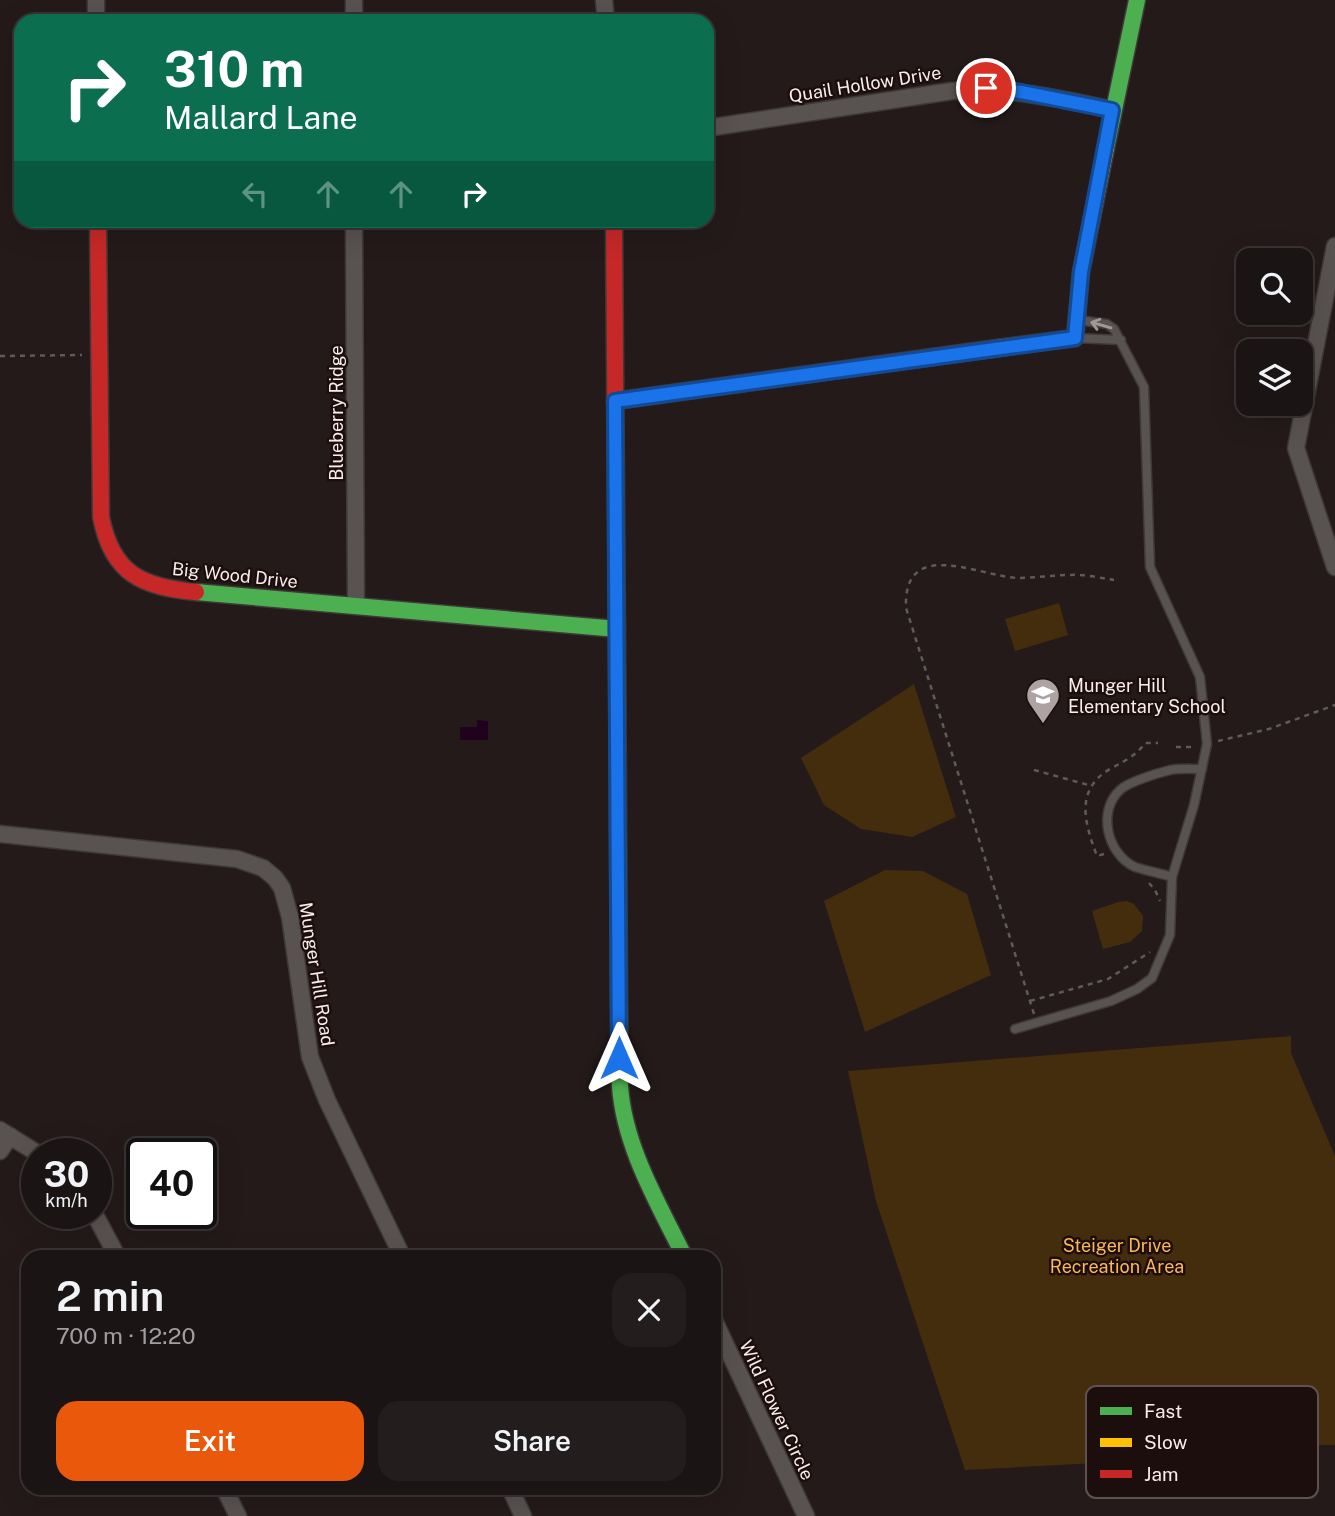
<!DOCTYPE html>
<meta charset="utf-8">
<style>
:root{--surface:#1b1414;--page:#241d1d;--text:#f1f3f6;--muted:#a09ea0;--line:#393334;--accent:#ea580c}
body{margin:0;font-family:"Public Sans",sans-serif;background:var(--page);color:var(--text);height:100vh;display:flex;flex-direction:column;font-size:26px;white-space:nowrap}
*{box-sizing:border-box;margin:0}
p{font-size:23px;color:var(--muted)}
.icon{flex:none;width:38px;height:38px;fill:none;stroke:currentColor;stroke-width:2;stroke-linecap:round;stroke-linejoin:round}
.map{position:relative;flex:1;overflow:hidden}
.panel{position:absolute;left:21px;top:1250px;width:700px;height:245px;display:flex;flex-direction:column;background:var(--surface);border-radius:21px;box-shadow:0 7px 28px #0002,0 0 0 2px var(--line)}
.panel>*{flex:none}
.top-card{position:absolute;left:14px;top:14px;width:700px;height:214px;border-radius:21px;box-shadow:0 7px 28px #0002,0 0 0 2px var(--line);background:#0b6e4f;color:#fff;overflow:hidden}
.controls{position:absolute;left:1236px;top:248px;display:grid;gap:14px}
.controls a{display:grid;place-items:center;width:77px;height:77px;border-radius:14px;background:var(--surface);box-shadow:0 7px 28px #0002,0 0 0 2px var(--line);font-size:35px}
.speed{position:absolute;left:21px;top:1138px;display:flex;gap:14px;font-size:35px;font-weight:700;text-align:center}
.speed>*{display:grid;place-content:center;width:91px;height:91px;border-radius:50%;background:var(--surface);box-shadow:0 7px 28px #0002,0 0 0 2px var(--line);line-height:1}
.speed small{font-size:18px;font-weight:400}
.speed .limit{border:4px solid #111;border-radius:10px;background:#fff;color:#111}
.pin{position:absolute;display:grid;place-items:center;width:60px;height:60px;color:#fff;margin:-30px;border:4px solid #fff;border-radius:50%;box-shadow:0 2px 7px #0007}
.me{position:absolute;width:77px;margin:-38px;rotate:0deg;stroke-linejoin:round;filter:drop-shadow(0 0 5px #0008)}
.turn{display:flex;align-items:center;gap:24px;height:147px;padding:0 35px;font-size:32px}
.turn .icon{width:91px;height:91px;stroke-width:2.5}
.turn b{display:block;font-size:49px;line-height:60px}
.lanes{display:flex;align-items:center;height:66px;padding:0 35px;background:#0003;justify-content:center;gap:35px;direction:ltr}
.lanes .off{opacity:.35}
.round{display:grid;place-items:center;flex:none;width:74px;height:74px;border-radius:21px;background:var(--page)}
.summary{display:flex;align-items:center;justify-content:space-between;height:119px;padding:0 35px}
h1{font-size:42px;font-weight:600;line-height:52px}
.button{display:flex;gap:14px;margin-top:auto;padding:14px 35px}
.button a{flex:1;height:80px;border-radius:21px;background:var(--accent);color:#fff;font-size:28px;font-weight:600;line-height:80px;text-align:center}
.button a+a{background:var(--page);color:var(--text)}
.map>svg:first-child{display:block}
.green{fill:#442d0d}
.water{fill:#20021f}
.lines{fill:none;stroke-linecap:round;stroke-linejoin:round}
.lane-casing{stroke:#3f3838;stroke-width:11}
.street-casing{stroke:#3f3838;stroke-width:19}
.fast-casing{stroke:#3f3838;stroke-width:19}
.slow-casing{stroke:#3f3838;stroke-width:19}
.jam-casing{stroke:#3f3838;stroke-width:19}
.path{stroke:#605a5a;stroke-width:2.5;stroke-dasharray:5 5;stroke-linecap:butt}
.lane{stroke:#585251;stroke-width:8}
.street{stroke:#585251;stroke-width:16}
.fast{stroke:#4caf50;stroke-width:16}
.slow{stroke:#ffc107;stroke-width:16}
.jam{stroke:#c62828;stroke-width:16}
.oneway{stroke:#a09897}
.route-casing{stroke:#114b97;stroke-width:18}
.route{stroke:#1a73e8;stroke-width:12}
.labels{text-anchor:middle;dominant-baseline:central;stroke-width:5;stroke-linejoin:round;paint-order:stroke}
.street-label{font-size:18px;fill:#f8edec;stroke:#1d0e0e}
.poi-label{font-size:18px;fill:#f8edec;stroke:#1d0e0e;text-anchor:start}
.park-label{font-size:18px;fill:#fdb856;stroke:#1d0e0e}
.key{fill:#1d0e0e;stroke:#5f5151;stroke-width:2}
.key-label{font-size:19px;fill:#f8edec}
</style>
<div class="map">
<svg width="1335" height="1516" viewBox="0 0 1335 1516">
<rect width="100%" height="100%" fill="#241a1a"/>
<!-- green -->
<g class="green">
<path d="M1059 603 1068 635 1015 651 1005 619Z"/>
<path d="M914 684 956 817 912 837 861 829 824 805 801 758Z"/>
<path d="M885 870 923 871 967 894 991 975 865 1032 824 901Z"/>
<path d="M1127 901 1134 904 1143 916 1142 931 1130 942 1103 949 1092 911 1118 902Z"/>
<path d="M1291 1036V1053L1335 1156V1445H1287L1154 1460 965 1470 876 1201 848 1071Z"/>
</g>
<!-- water -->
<path class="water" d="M477 720 488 721V740H460V727H477Z"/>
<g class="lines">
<!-- lane casing -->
<g class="lane-casing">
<g id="lane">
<path d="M1075 338 1121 340"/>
<path d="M1172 877C1160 873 1147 871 1135 867 1107 854 1097 811 1120 790 1128 782 1158 773 1170 770 1180 768 1192 769 1202 769"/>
<path d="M1015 1029 1111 1001 1137 989 1152 978 1170 935 1172 877 1194 805 1207 744 1200 677 1150 567 1144 387 1114 329 1107 324 1078 320"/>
</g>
</g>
<!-- street casing -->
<g class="street-casing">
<g id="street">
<path d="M96 0V21"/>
<path d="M354 0V21"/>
<path d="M604 0 606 21"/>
<path d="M707 128 952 91C1006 87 1059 98 1112 110"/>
<path d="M354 220 356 606"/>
<path d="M1335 246 1296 448 1335 567"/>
<path d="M0 834 237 859 263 868 275 878 282 888 290 917 310 1057 327 1100 402 1256"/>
<path d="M0 1130 37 1153"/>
<path d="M0 1151 10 1136"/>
<path d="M94 1213 117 1256"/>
<path d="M714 1320 806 1516"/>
<path d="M224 1488 238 1516"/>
<path d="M510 1488 523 1516"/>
</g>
</g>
<!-- fast casing -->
<g class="fast-casing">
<g id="fast">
<path d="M1106 148 1137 0"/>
<path d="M196 592 617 629"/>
<path d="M619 1005C620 1032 618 1059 620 1086 624 1146 658 1203 684 1256"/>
</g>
</g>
<!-- slow casing -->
<g class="slow-casing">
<g id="slow">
<path d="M998 348 1075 338 1081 272 1106 148"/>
<path d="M617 649 619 1005"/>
</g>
</g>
<!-- jam casing -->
<g class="jam-casing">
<g id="jam">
<path d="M98 220 101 517C112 574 142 587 196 592"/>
<path d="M614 220 617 649"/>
<path d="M615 401 998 348"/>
</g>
</g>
<!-- path -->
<g class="path">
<path d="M0 356 82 355"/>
<path d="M1218 741 1269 729 1335 705"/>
<path d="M1176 747H1196"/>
<path d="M1034 770 1092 786"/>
<path d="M1104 854 1097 856C1085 824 1074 790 1110 769 1124 761 1136 756 1145 743H1158"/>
<path d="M1149 883 1155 890 1160 901"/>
<path d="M1030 1001 1108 979 1150 952"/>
<path d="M1034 1014 906 608C903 536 979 576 1017 578 1035 578 1053 575 1071 575 1085 574 1100 578 1114 580"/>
</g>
<!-- lane -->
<use href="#lane" class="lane"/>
<!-- street -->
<use href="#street" class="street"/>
<!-- fast -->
<use href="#fast" class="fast"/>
<!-- slow -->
<use href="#slow" class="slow"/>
<!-- jam -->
<use href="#jam" class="jam"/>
</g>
<!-- one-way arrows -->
<defs><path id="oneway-shaft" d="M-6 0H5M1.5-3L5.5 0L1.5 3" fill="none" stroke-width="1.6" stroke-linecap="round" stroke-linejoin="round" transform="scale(1.75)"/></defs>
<use class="oneway" href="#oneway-shaft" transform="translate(1101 325) rotate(-164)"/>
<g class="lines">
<!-- route casing -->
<g class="route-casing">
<path id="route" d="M619 1058 615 401 1075 338 1081 272 1112 110 1021 92 986 88"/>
</g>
<!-- route -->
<use href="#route" class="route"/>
</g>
<!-- icons -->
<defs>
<g id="school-pin" transform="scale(1.75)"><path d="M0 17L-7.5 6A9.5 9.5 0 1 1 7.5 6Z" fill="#aea3a2" stroke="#1d0e0e"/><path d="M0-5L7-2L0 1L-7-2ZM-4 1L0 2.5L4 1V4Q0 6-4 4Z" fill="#fff"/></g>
</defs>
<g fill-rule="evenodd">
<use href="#school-pin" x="1043" y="695"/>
</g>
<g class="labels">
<!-- street labels -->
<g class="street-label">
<text transform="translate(865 84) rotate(-9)">Quail Hollow Drive</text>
<text transform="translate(336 413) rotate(-90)">Blueberry Ridge</text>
<text transform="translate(235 575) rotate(6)">Big Wood Drive</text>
<text transform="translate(317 974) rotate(81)">Munger Hill Road</text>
<text transform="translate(777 1410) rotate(65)">Wild Flower Circle</text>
</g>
<!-- poi labels -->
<g class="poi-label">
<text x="1068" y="685">Munger Hill<tspan x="1068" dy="21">Elementary School</tspan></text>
</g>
<!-- park labels -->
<g class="park-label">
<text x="1117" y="1245">Steiger Drive<tspan x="1117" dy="21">Recreation Area</tspan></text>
</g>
</g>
<!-- legend -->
<rect x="1086" y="1386" width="232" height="112" rx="10" class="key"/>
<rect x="1100" y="1407" width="32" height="8" fill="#4caf50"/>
<rect x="1100" y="1438" width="32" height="9" fill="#ffc107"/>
<rect x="1100" y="1470" width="32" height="8" fill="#c62828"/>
<g class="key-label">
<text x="1144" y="1418">Fast</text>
<text x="1144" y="1449">Slow</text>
<text x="1144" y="1481">Jam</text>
</g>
</svg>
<div class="controls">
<a><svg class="icon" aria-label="search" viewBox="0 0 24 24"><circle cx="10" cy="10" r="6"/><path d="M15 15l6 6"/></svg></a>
<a><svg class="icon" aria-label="layers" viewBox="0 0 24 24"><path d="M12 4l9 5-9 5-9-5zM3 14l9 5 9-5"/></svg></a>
</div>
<div class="speed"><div>30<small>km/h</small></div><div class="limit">40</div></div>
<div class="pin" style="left:986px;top:88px;background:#d93025"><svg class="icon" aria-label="arrive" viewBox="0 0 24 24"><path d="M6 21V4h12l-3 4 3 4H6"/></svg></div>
<svg class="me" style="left:619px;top:1058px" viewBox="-20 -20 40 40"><path d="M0-17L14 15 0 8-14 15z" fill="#1a73e8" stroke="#fff" stroke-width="4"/></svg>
<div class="top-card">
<div class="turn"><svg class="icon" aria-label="right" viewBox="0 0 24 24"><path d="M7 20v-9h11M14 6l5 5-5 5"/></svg><div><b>310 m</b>Mallard Lane</div></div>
<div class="lanes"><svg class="icon off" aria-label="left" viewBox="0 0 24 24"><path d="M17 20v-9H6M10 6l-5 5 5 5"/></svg><svg class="icon off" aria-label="ahead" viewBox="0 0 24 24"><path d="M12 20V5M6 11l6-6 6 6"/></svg><svg class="icon off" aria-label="ahead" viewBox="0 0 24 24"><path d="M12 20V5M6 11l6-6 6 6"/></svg><svg class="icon" aria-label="right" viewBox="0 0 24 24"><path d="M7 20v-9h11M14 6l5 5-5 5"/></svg></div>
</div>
<section class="panel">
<div class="summary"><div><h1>2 min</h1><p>700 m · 12:20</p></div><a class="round"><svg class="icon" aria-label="close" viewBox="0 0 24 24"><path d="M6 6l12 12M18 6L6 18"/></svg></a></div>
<div class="button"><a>Exit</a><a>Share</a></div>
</section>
</div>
